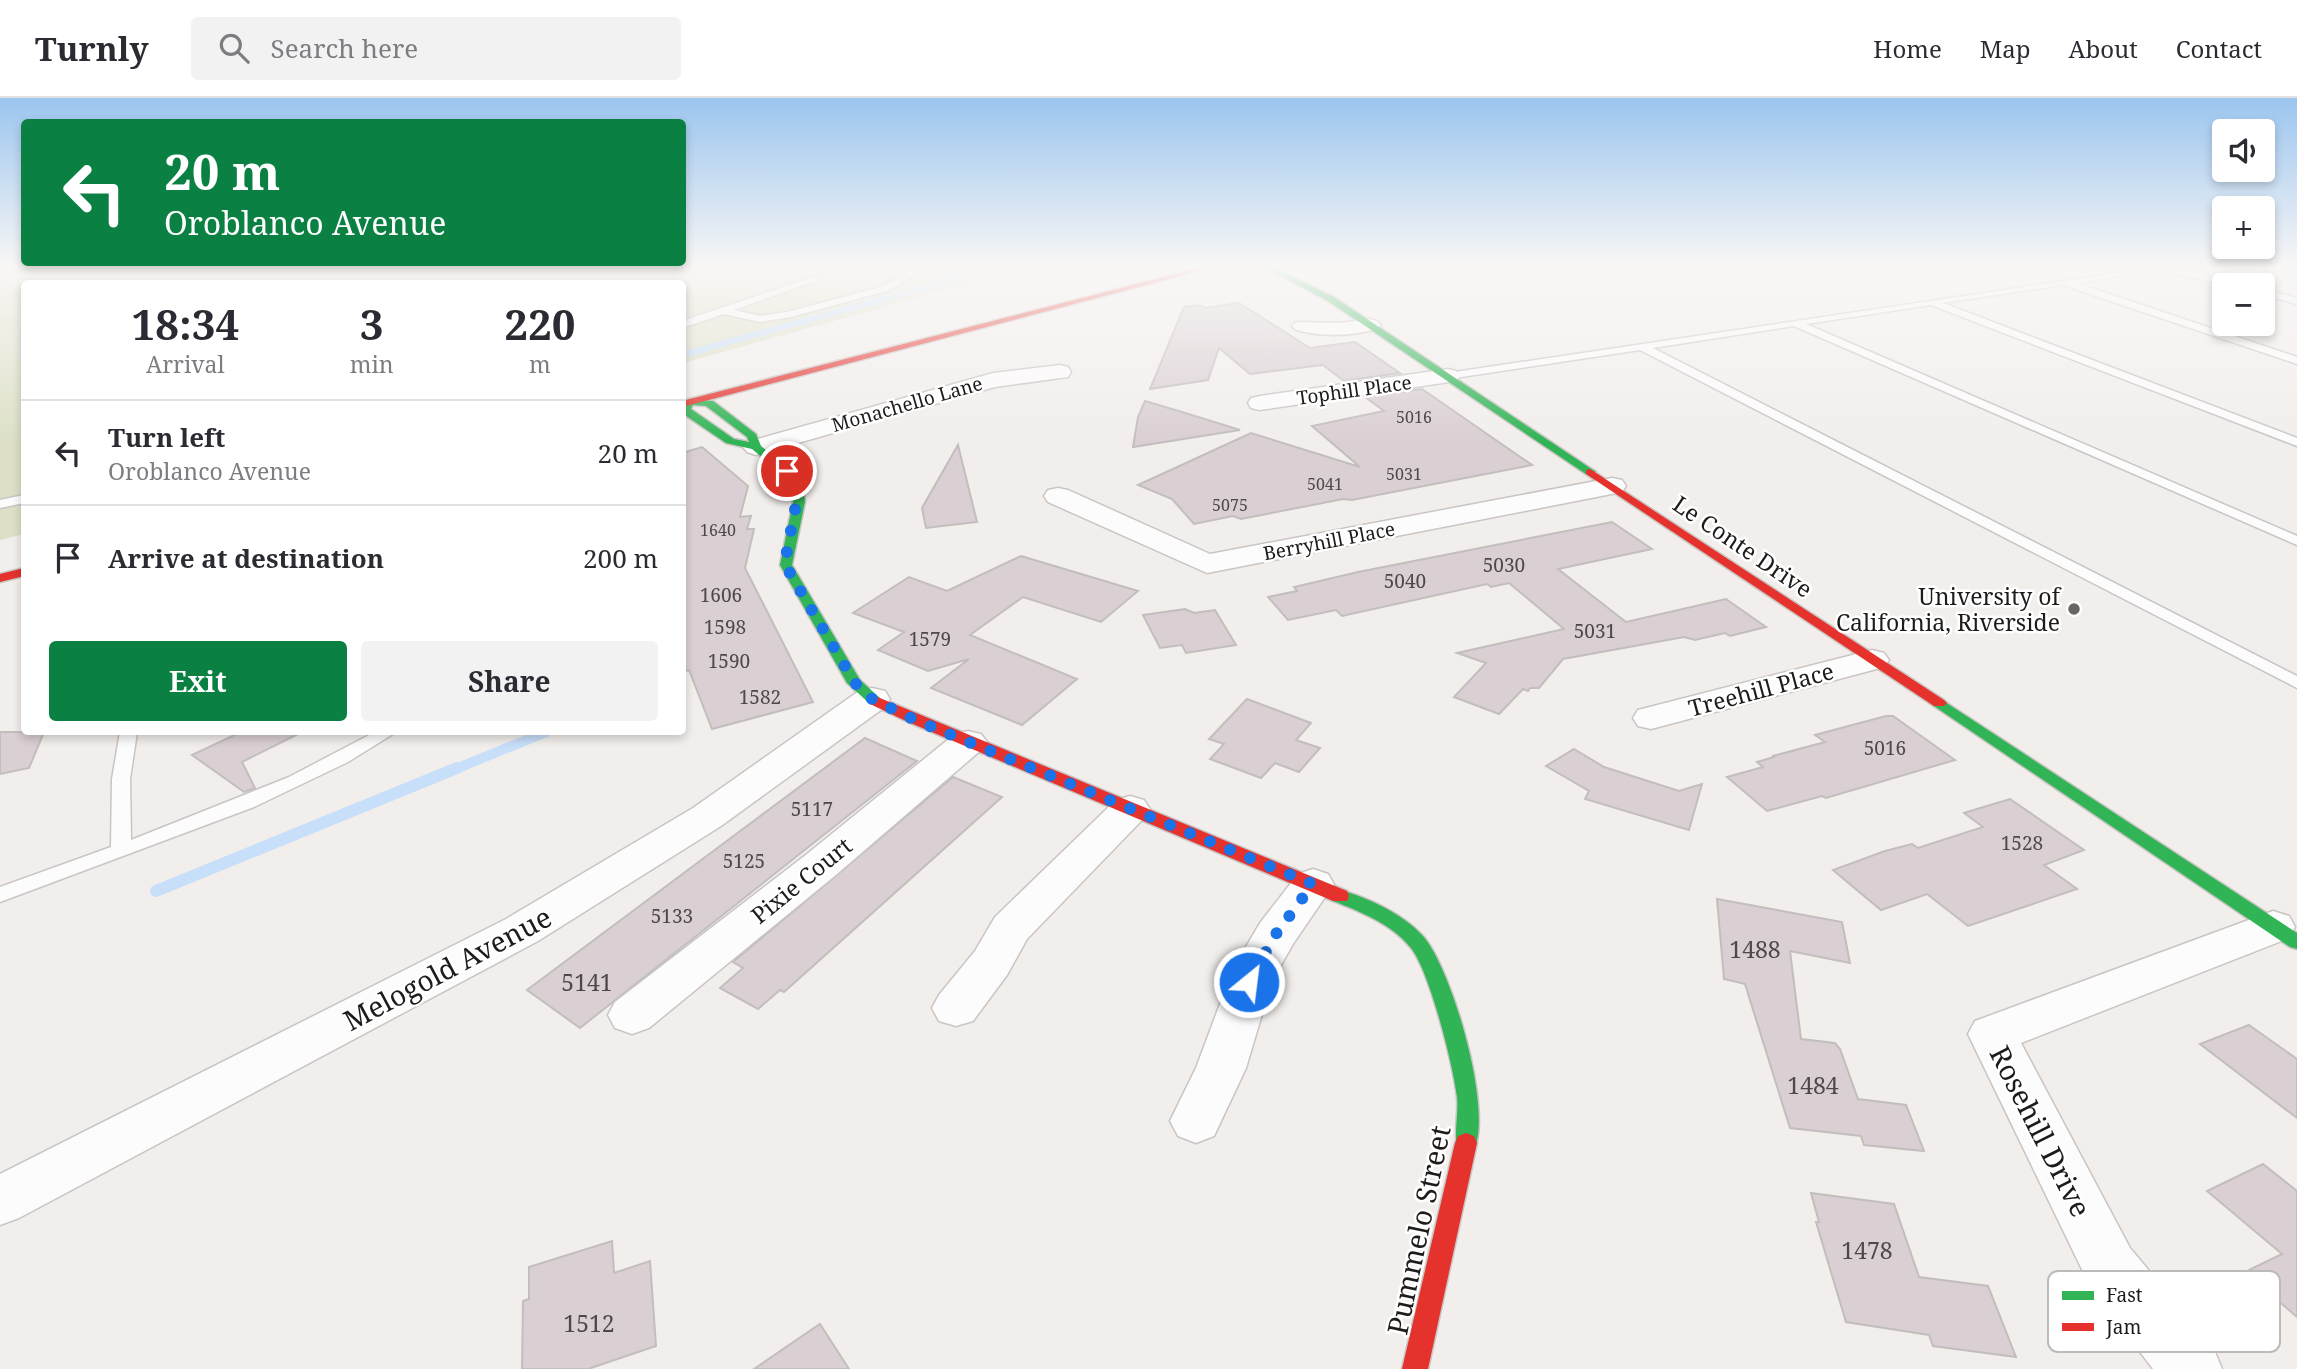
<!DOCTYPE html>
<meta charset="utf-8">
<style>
:root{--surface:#fff;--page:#f2f2f3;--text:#2b2b33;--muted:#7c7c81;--line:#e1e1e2;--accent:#0b8043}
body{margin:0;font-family:"Noto Serif",serif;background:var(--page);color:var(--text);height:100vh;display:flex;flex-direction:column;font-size:26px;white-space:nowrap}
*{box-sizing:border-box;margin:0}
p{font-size:23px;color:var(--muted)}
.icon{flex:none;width:38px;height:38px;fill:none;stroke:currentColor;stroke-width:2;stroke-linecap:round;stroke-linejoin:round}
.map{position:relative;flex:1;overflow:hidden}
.side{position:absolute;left:21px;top:182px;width:665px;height:455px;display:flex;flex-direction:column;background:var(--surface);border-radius:7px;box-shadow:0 4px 10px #0003}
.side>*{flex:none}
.hud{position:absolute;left:21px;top:21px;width:665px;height:147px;border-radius:7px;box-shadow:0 4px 10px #0003;background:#0b8043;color:#fff;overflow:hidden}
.controls{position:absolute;left:2212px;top:21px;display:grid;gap:14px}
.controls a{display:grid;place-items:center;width:63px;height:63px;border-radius:7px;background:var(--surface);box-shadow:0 4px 10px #0003;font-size:35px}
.pin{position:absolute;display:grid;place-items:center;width:60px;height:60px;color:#fff;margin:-30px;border:4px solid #fff;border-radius:50%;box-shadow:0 2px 7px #0007}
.me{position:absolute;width:77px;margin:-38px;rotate:29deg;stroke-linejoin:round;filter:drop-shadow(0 0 5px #0008)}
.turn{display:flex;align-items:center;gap:24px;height:147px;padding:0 28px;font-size:32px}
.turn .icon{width:91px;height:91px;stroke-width:2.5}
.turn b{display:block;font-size:49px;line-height:60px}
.eta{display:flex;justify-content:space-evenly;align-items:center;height:119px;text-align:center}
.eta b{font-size:42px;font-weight:700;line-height:49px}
.action{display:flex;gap:14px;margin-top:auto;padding:14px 28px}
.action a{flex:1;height:80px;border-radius:7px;background:var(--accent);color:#fff;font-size:28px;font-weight:700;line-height:80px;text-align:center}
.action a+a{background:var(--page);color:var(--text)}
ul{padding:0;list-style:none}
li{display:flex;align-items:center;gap:21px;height:105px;padding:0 28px;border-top:2px solid var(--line)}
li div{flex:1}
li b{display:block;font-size:26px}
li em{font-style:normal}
header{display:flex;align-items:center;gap:42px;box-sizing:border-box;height:98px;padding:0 35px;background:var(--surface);border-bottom:2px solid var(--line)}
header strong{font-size:33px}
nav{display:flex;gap:38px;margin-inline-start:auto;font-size:24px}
.search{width:490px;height:63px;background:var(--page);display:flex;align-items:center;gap:18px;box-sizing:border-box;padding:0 24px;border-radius:7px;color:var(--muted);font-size:26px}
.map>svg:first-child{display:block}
.green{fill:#dde0c7}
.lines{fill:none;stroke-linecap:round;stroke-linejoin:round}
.stream-far2{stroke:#c7dff9;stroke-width:6}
.stream-far1{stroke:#c7dff9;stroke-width:10}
.stream{stroke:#c7dff9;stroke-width:12}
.building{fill:#dacfd3;stroke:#c2bebe;stroke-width:2}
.lane-casing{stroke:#c9c5c4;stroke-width:3}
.street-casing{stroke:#c9c5c4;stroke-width:3}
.fast-casing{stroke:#c9c5c4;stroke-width:3}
.jam-casing{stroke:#c9c5c4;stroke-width:3}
.lane{fill:#fdfcfc;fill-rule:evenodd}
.street{fill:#fdfcfc;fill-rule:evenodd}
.fast{fill:#30b455;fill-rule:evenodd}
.jam{fill:#e5322d;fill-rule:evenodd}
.route{stroke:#1a73e8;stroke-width:12;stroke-dasharray:0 21.6}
.poi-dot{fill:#686664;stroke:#fff;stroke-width:2.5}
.labels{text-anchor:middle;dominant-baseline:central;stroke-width:5;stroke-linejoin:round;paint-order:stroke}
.far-number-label{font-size:16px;fill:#4d4948}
.far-street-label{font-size:19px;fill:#1e1c1a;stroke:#fff}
.number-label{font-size:19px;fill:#4d4948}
.street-label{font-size:23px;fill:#1e1c1a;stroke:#fff}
.poi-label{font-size:23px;fill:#1e1c1a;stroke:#fff;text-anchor:end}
.near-number-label{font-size:23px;fill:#4d4948}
.near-street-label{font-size:28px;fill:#1e1c1a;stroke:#fff}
.key{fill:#fff;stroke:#bcbbba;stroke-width:2}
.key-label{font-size:19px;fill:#1e1c1a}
</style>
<header>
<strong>Turnly</strong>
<div class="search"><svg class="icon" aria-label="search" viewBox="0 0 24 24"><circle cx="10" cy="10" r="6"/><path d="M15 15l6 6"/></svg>Search here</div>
<nav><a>Home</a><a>Map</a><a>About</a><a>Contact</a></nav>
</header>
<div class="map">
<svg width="2297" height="1271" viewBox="0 0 2297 1271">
<rect width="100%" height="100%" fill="#f2eeec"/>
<!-- green -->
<path class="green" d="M0 167H1035L683 265 682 186H24V436L0 442Z"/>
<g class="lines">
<!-- stream-far2 -->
<g class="stream-far2">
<path d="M2287 167 2297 168"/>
<path d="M682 257 952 182 976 167"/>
</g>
<!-- stream-far1 -->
<path class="stream-far1" d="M453 672 546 634"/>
<!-- stream -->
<path class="stream" d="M156 793 457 670"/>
</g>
<!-- building -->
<g class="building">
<path d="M1239 205 1310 250 1355 244 1400 275 1344 283 1323 267 1250 276 1219 250 1208 282 1150 291 1184 209 1200 207 1205 210Z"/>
<path d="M1422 291 1532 367 1352 402 1343 401 1241 421 1233 418 1194 426 1172 401 1138 387 1251 335 1360 369 1312 328 1384 313 1365 299Z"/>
<path d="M1145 303 1182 314 1240 332 1133 349 1138 319Z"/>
<path d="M958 347 977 424 926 430 922 410Z"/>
<path d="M702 349 748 388 740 419 751 418 747 431H754L745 470 813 604 712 631 689 572 682 574V355Z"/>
<path d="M1612 424 1652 451 1558 471 1626 524 1726 501 1766 529 1730 538 1725 535 1695 542 1684 539 1563 561 1539 590H1530L1528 593 1523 591 1499 616 1454 599 1486 565 1457 555 1564 531 1509 485 1491 489 1487 486 1342 518 1336 512 1288 522 1268 499 1297 493 1294 489 1358 474Z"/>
<path d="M1021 458 1138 493 1101 524 1023 499 970 537 1077 581 1022 627 931 590 969 561 928 573 878 552 904 534 853 515 909 479 947 493Z"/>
<path d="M1185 511 1194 515 1215 512 1236 547 1186 555 1182 547 1160 550 1143 517Z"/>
<path d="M1247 601 1311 625 1296 642 1320 650 1299 674 1275 665 1261 680 1210 661 1224 646 1209 641Z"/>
<path d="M1886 618H1893L1955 662 1826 700 1822 698 1767 713 1727 679 1763 669 1757 664 1774 659 1773 658 1825 644 1815 637Z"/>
<path d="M0 634H44L29 670 0 676Z"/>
<path d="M241 634H302L242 664 255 690 244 694 192 657Z"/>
<path d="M865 640 917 663 580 930 527 892Z"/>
<path d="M1574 651 1604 669 1679 693 1702 686 1689 732 1585 701 1589 693 1546 668Z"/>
<path d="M953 679 1002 699 784 894 780 892 758 911 720 890 743 870 733 864Z"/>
<path d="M2010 701 2084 752 2044 767 2077 791 1968 828 1927 796 1881 812 1833 772 1885 753 1912 746 1918 750 1983 729 1964 715Z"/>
<path d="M1717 801 1842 824 1850 865 1790 853 1801 941 1835 945 1840 951 1858 1001 1906 1007 1924 1053 1864 1047 1861 1038 1790 1030 1745 886 1724 881Z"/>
<path d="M2249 927 2297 961V1020L2200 946Z"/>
<path d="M2263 1066 2297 1093V1219L2245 1174 2282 1156 2207 1093Z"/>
<path d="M1811 1095 1894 1106 1919 1179 1988 1188 2016 1259 1933 1248 1929 1237 1846 1224 1816 1124H1819Z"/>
<path d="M612 1143 614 1175 650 1163 656 1248 588 1271H522L523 1203 529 1201V1169Z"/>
<path d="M820 1226 849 1271H754Z"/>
</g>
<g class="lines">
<!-- lane casing -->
<g class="lane-casing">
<g id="lane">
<path d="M920 167H929L890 192 791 219 760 224 724 216 682 230V223L813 179 821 181 734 212 760 218 787 214 884 188Z"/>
<path d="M2158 169 2192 173 2242 187C2214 188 2187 176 2159 175 2133 174 2103 182 2077 185L2297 259V266L2063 187 1943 205 2297 340V348L1931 207 1806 226 2297 438V447L1794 228 1653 250 2297 578V590L1640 252 1448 281 1443 278 1448 275Z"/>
<path d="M2263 191 2297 200V206L2263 197Z"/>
<path d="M24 397V405L0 410V402Z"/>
<path d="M120 634H137L130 681 131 742 289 679 375 634H396L348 664 254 709 0 804V789L111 749 112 681Z"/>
</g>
</g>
<!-- street casing -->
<g class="street-casing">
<g id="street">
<path d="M1370 221 1377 223 1381 227 1377 231C1351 238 1322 239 1296 232L1292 228 1296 224 1340 225Z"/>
<path d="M1060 267 1068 269 1071 274 1068 279 995 289 756 357 747 354 743 349 747 344 993 275Z"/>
<path d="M1448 271 1456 273 1460 278 1456 283 1260 312 1251 310 1248 305 1251 300 1260 298Z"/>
<path d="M1612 380 1622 382 1626 388 1622 394 1207 475 1048 404 1044 398 1048 392 1058 390 1068 392 1210 456Z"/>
<path d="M1872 552 1884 555 1889 562 1884 569 1651 631 1638 628 1633 620 1638 612Z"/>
<path d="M872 590 885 593 890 601 885 609 721 728 538 843 19 1120 0 1127V1076L506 821 693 710 859 593Z"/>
<path d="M968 633 981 636 987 644 981 652 837 776 649 930 632 936 615 930 608 917 615 904 807 756 955 636Z"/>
<path d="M1130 698 1144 702 1150 711 1144 720 1027 841 1007 877 973 923 956 928 939 923 932 910 939 897 975 853 995 819 1116 702Z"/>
<path d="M1313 771 1328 776 1334 786 1293 846 1272 883 1246 970 1214 1038 1196 1045 1178 1038 1170 1023 1196 970 1233 871 1260 825 1298 776Z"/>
<path d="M2273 813 2289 818 2295 829 2289 840 2021 945 2130 1150 2213 1249 2222 1271H2153L2090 1188 1968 936 1975 923Z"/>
</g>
</g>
<!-- fast casing -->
<g class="fast-casing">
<g id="fast">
<path d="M1260 167H1269L1334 199 1596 374 1586 376 1328 203Z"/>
<path d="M690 301 713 303 756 336 761 348 802 382 805 404 792 467 860 582 880 600 883 603 880 606H870L847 585 780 467 793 404 790 383 752 351 726 345 682 315V308ZM693 307 706 308 747 339 749 344 734 341 691 311Z"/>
<path d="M1939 600 2297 835V851L2290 849 1934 608 1931 605 1934 602Z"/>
<path d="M1340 792C1369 800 1403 816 1423 838 1452 871 1493 1012 1474 1052L1466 1055 1458 1052C1453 1040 1459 1014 1457 999 1453 967 1430 874 1411 850 1392 826 1361 814 1333 803L1331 798 1333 793Z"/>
</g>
</g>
<!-- jam casing -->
<g class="jam-casing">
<g id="jam">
<path d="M1210 167H1222L682 309V303Z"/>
<path d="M1590 371 1944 602 1947 605 1944 608H1934L1586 376V372Z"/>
<path d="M24 470V478L0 484V476Z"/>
<path d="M875 598 1347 793 1349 798 1347 803H1333L908 624 870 606 867 603 870 600Z"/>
<path d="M1466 1035 1474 1038 1477 1045 1428 1271H1402L1455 1045 1458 1038Z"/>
</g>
</g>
<!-- lane -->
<use href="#lane" class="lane"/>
<!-- street -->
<use href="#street" class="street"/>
<!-- fast -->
<use href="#fast" class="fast"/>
<!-- jam -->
<use href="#jam" class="jam"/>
</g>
<!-- sky -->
<linearGradient id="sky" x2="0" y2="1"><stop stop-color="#9bc5ef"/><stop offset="0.49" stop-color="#f9f7f6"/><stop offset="1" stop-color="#f9f7f6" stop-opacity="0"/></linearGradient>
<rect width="2297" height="344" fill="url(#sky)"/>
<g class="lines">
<!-- route -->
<path class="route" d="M787 373 796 382 799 391 786 458V467L791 477 855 585 872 601 913 621 1313 786 1276 836 1249 884"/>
</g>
<!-- markers -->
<circle class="poi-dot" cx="2074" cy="511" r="7"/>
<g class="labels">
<!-- far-number labels -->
<g class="far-number-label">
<text x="1414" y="319">5016</text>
<text x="1404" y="376">5031</text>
<text x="1325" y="386">5041</text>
<text x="1230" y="407">5075</text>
<text x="718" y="432">1640</text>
</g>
<!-- far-street labels -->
<g class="far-street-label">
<text transform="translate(1354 292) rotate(-8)">Tophill Place</text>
<text transform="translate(907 306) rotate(-16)">Monachello Lane</text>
<text transform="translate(1329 443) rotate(-11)">Berryhill Place</text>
</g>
<!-- number labels -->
<g class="number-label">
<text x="1504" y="467">5030</text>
<text x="1405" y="483">5040</text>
<text x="721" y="497">1606</text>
<text x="725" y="529">1598</text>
<text x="1595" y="533">5031</text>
<text x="930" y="541">1579</text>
<text x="729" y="563">1590</text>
<text x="760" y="599">1582</text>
<text x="1885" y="650">5016</text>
<text x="812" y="711">5117</text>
<text x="2022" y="745">1528</text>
<text x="744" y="763">5125</text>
<text x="672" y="818">5133</text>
</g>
<!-- street labels -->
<g class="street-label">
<text transform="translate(1743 448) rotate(34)">Le Conte Drive</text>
<text transform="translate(1761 591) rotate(-15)">Treehill Place</text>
<text transform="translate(801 782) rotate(-39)">Pixie Court</text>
</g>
<!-- poi labels -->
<g class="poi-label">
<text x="2060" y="498">University of<tspan x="2060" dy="26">California, Riverside</tspan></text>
</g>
<!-- near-number labels -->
<g class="near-number-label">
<text x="1755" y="851">1488</text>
<text x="587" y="884">5141</text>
<text x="1813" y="987">1484</text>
<text x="1867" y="1152">1478</text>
<text x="589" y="1225">1512</text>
</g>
<!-- near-street labels -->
<g class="near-street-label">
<text transform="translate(447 870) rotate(-28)">Melogold Avenue</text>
<text transform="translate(2041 1033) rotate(63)">Rosehill Drive</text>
<text transform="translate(1418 1132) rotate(-78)">Pummelo Street</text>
</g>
</g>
<!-- legend -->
<rect x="2048" y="1173" width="232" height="81" rx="10" class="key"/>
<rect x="2062" y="1193" width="32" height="9" fill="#30b455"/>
<rect x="2062" y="1225" width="32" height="8" fill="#e5322d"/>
<g class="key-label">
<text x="2106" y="1204">Fast</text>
<text x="2106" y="1236">Jam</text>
</g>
</svg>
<div class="controls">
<a><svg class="icon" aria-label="sound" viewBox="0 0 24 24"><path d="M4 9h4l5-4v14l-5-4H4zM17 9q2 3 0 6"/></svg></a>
<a>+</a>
<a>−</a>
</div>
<div class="pin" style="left:787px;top:373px;background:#d93025"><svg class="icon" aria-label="arrive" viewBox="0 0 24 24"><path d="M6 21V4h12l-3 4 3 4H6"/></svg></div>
<svg class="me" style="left:1249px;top:884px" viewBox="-20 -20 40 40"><circle r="17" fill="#1a73e8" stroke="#fff" stroke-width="3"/><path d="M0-11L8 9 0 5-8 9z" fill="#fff"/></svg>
<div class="hud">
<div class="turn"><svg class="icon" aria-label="left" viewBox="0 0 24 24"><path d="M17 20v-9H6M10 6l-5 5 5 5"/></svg><div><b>20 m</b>Oroblanco Avenue</div></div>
</div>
<section class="side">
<div class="eta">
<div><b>18:34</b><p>Arrival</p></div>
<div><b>3</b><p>min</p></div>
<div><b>220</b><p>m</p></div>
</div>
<ul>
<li><svg class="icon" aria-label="left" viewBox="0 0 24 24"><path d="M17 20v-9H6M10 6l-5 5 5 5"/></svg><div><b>Turn left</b><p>Oroblanco Avenue</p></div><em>20 m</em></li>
<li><svg class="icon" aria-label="arrive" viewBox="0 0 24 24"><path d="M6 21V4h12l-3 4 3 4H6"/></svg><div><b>Arrive at destination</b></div><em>200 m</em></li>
</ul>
<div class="action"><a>Exit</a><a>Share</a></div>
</section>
</div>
